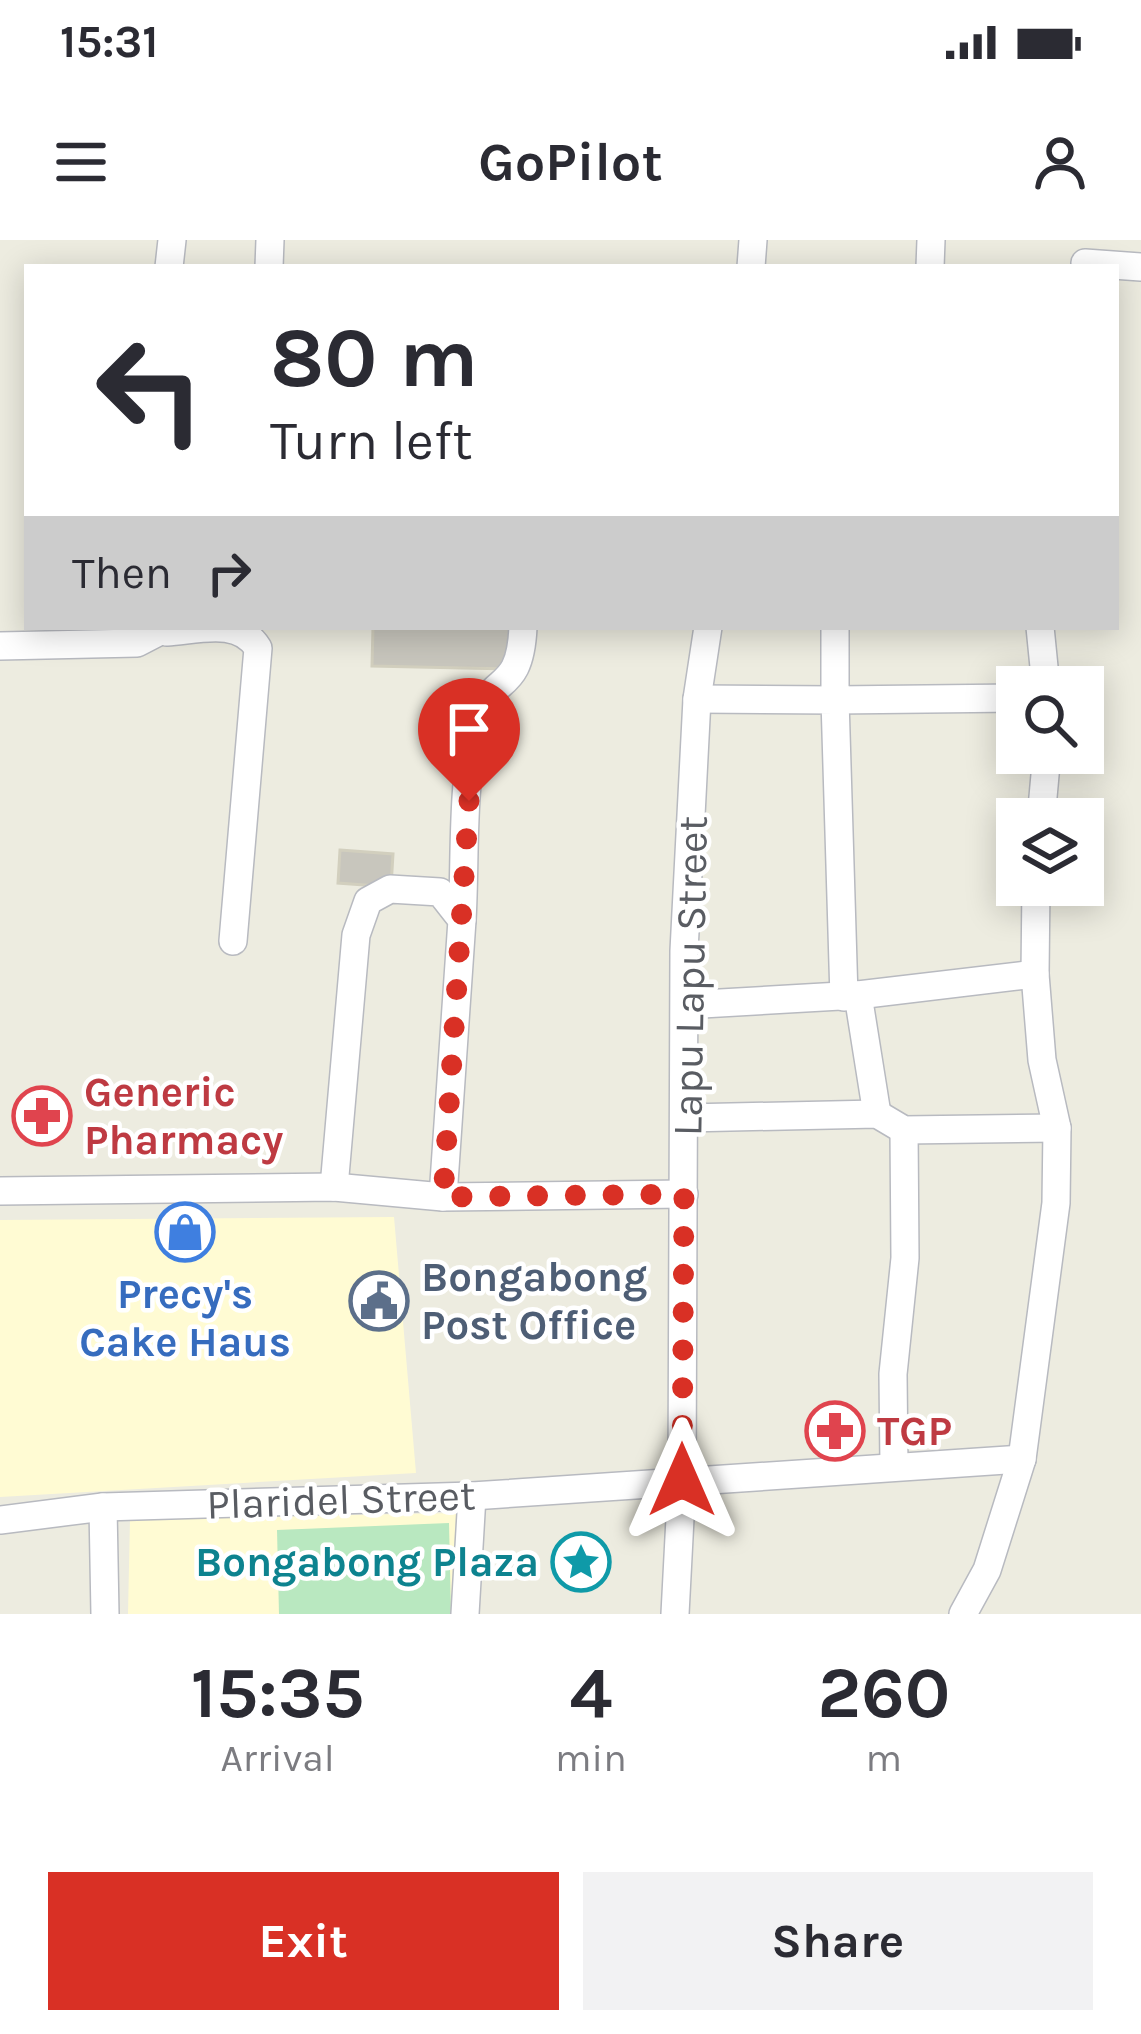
<!DOCTYPE html>
<style>
:root{--surface:#fff;--page:#f2f2f3;--text:#2b2b33;--muted:#7c7c81;--accent:#d93025}
body{margin:0;font-family:Karla,sans-serif;background:var(--page);color:var(--text);height:100vh;display:flex;flex-direction:column;font-size:45px;white-space:nowrap}
*{box-sizing:border-box;margin:0}
p{font-size:39px;color:var(--muted)}
.icon{flex:none;width:66px;height:66px;fill:none;stroke:currentColor;stroke-width:2;stroke-linecap:round;stroke-linejoin:round}
.map{position:relative;height:1374px;overflow:hidden}
.details{display:flex;flex-direction:column;background:var(--surface);flex:1}
.details>*{flex:none}
.hud{position:absolute;left:24px;top:24px;width:1095px;height:366px;border-radius:0px;box-shadow:0 6px 30px #0003;background:#fff;color:var(--text);overflow:hidden}
.tools{position:absolute;left:996px;top:426px;display:grid;gap:24px}
.tools a{display:grid;place-items:center;width:108px;height:108px;border-radius:0px;background:var(--surface);box-shadow:0 6px 30px #0003;font-size:60px}
.pin{position:absolute;display:grid;place-items:center;width:102px;height:102px;color:#fff;margin:-123px -51px;border-radius:50% 50% 50% 0;rotate:-45deg;box-shadow:0 0 12px #0007}
.pin .icon{rotate:45deg}
.me{position:absolute;width:132px;margin:-66px;rotate:0deg;stroke-linejoin:round;filter:drop-shadow(0 0 9px #0008)}
.turn{display:flex;align-items:center;gap:42px;height:252px;padding:0 48px;font-size:54px}
.turn .icon{width:156px;height:156px;stroke-width:2.5}
.turn b{display:block;font-size:84px;line-height:102px}
.then{display:flex;align-items:center;height:114px;padding:0 48px;background:#0003;gap:24px;font-size:45px}
.eta{display:flex;justify-content:space-evenly;align-items:center;height:204px;text-align:center}
.eta b{font-size:72px;font-weight:700;line-height:84px}
.action{display:flex;gap:24px;margin-top:auto;padding:24px 48px}
.action a{flex:1;height:138px;border-radius:0px;background:var(--accent);color:#fff;font-size:48px;font-weight:700;line-height:138px;text-align:center}
.action a+a{background:var(--page);color:var(--text)}
.status{display:flex;justify-content:space-between;align-items:center;height:84px;padding:0 60px;background:var(--surface);direction:ltr}
.status svg{height:33px;fill:currentColor}
header{display:flex;justify-content:space-between;align-items:center;height:156px;padding:0 48px;background:var(--surface);font-size:54px;font-weight:700}
.map>svg:first-child{display:block}
.commercial{fill:#fffbd3}
.green{fill:#b9e8c0}
.building{fill:#c8c6bd;stroke:#d2cfbe;stroke-width:3}
.lines{fill:none;stroke-linecap:round;stroke-linejoin:round}
.minor-casing{stroke:#b8bac0;stroke-width:30}
.minor{stroke:#fff;stroke-width:27}
.route{stroke:#d93025;stroke-width:21;stroke-dasharray:0 37.8}
.labels{text-anchor:middle;dominant-baseline:central;stroke-width:9;stroke-linejoin:round;paint-order:stroke}
.street-label{font-size:42px;fill:#595c62;stroke:#fff}
.health-label{font-size:42px;font-weight:bold;fill:#be3a42;stroke:#fff;text-anchor:start}
.service-label{font-size:42px;font-weight:bold;fill:#4e5e75;stroke:#fff;text-anchor:start}
.shop-label{font-size:42px;font-weight:bold;fill:#366cbe;stroke:#fff}
.culture-label{font-size:42px;font-weight:bold;fill:#0d838f;stroke:#fff;text-anchor:end}
</style>
<div class="status"><b>15:31</b><svg viewBox="0 0 49 12"><path d="M0 12V9h3v3zM5 12V6h3v6zM10 12V3h3v9zM15 12V0h3v12zM26 1h20v11H26zM47 4h2v5h-2z"/></svg></div>
<header><svg class="icon" aria-label="menu" viewBox="0 0 24 24"><path d="M4 6h16M4 12h16M4 18h16"/></svg>GoPilot<svg class="icon" aria-label="person" viewBox="0 0 24 24"><circle cx="12" cy="8" r="4"/><path d="M4 21q1-7 8-7t8 7"/></svg></header>
<div class="map">
<svg width="1141" height="1374" viewBox="0 0 1141 1374">
<rect width="100%" height="100%" fill="#edece0"/>
<!-- commercial -->
<g class="commercial">
<path d="M394 977 416 1233 0 1257V980Z"/>
<path d="M457 1273 453 1374H128L130 1279Z"/>
</g>
<!-- green -->
<path class="green" d="M449 1283 451 1374H279L277 1290Z"/>
<!-- building -->
<g class="building">
<path d="M373 387H510L509 429 372 426Z"/>
<path d="M340 610 393 614 391 647 338 643Z"/>
</g>
<g class="lines">
<!-- minor casing -->
<g class="minor-casing">
<g id="minor">
<path d="M1085 23 1141 27"/>
<path d="M169 27 172 0"/>
<path d="M269 27 270 0"/>
<path d="M751 27 753 0"/>
<path d="M930 27 931 0"/>
<path d="M835 387V460L1017 458"/>
<path d="M1040 387 1046 447"/>
<path d="M167 392C198 390 239 377 258 408L233 701"/>
<path d="M0 406 137 403 168 387"/>
<path d="M697 459 835 460 844 757"/>
<path d="M1041 579 1047 513"/>
<path d="M462 680C466 614 460 538 480 474 493 433 520 454 523 387"/>
<path d="M858 755 1035 734"/>
<path d="M685 765 858 755 877 874"/>
<path d="M686 878 877 874 904 890 1057 888"/>
<path d="M334 947 356 695 368 661 390 649 440 652 462 680 443 957"/>
<path d="M0 951 334 947 443 957 684 954"/>
<path d="M894 1226 893 1134 905 1018 904 890"/>
<path d="M103 1267 105 1374"/>
<path d="M0 1280 103 1267 472 1256 1022 1219"/>
<path d="M465 1374 472 1256"/>
<path d="M675 1374 682 1240 684 711 697 459 708 387"/>
<path d="M963 1374 987 1330 1022 1219 1056 963 1057 888 1042 820 1035 734 1036 645"/>
</g>
</g>
<!-- minor -->
<use href="#minor" class="minor"/>
</g>
<g class="lines">
<!-- route -->
<path class="route" d="M469 561 443 957 684 954 682 1240"/>
</g>
<!-- icons -->
<defs>
<g id="pharmacy-ring" transform="scale(3)"><circle r="9.5" fill="#fff" stroke="#e0444e" stroke-width="1.5"/><path d="M-2-6h4v4h4v4h-4v4h-4v-4h-4v-4h4Z" fill="#e0444e"/></g>
<g id="shop-ring" transform="scale(3)"><circle r="9.5" fill="#fff" stroke="#3f7fe0" stroke-width="1.5"/><path d="M-5-2.5h2.3a2.7 3.5 0 0 1 5.4 0H5L5.5 6h-11ZM-1.5-2.5h3a1.5 2.3 0 0 0-3 0Z" fill="#3f7fe0"/></g>
<g id="civic-ring" transform="scale(3)"><circle r="9.5" fill="#fff" stroke="#5c6f8a" stroke-width="1.5"/><path d="M-.6-6.5H3V-4.5H.6V-3L4-1V1h2V6H-6V1h2V-1L-.6-3ZM-1.2 2.5V6h2.4V2.5Z" fill="#5c6f8a"/></g>
<g id="sight-ring" transform="scale(3)"><circle r="9.5" fill="#fff" stroke="#0f9aa8" stroke-width="1.5"/><path d="M0-6L1.8-2.2L6-1.7L2.9 1.2L3.7 5.4L0 3.3L-3.7 5.4L-2.9 1.2L-6-1.7L-1.8-2.2Z" fill="#0f9aa8"/></g>
</defs>
<g fill-rule="evenodd">
<use href="#pharmacy-ring" x="42" y="876"/>
<use href="#shop-ring" x="185" y="992"/>
<use href="#civic-ring" x="379" y="1061"/>
<use href="#pharmacy-ring" x="835" y="1191"/>
<use href="#sight-ring" x="581" y="1322"/>
</g>
<g class="labels">
<!-- street labels -->
<g class="street-label">
<text transform="translate(690 736) rotate(-89)">Lapu Lapu Street</text>
<text transform="translate(341 1260) rotate(-2)">Plaridel Street</text>
</g>
<!-- health labels -->
<g class="health-label">
<text x="84" y="852">Generic<tspan x="84" dy="48">Pharmacy</tspan></text>
<text x="877" y="1191">TGP</text>
</g>
<!-- service labels -->
<g class="service-label">
<text x="421" y="1037">Bongabong<tspan x="421" dy="48">Post Office</tspan></text>
</g>
<!-- shop labels -->
<g class="shop-label">
<text x="185" y="1054">Precy's<tspan x="185" dy="48">Cake Haus</tspan></text>
</g>
<!-- culture labels -->
<g class="culture-label">
<text x="539" y="1322">Bongabong Plaza</text>
</g>
</g>
</svg>
<div class="tools">
<a><svg class="icon" aria-label="search" viewBox="0 0 24 24"><circle cx="10" cy="10" r="6"/><path d="M15 15l6 6"/></svg></a>
<a><svg class="icon" aria-label="layers" viewBox="0 0 24 24"><path d="M12 4l9 5-9 5-9-5zM3 14l9 5 9-5"/></svg></a>
</div>
<div class="pin" style="left:469px;top:561px;background:#d93025"><svg class="icon" aria-label="arrive" viewBox="0 0 24 24"><path d="M6 21V4h12l-3 4 3 4H6"/></svg></div>
<svg class="me" style="left:682px;top:1240px" viewBox="-20 -20 40 40"><path d="M0-17L14 15 0 8-14 15z" fill="#d93025" stroke="#fff" stroke-width="4"/></svg>
<div class="hud">
<div class="turn"><svg class="icon" aria-label="left" viewBox="0 0 24 24"><path d="M17 20v-9H6M10 6l-5 5 5 5"/></svg><div><b>80 m</b>Turn left</div></div>
<div class="then">Then<svg class="icon" aria-label="right" viewBox="0 0 24 24"><path d="M7 20v-9h11M14 6l5 5-5 5"/></svg></div>
</div>
</div>
<section class="details">
<div class="eta">
<div><b>15:35</b><p>Arrival</p></div>
<div><b>4</b><p>min</p></div>
<div><b>260</b><p>m</p></div>
</div>
<div class="action"><a>Exit</a><a>Share</a></div>
</section>
